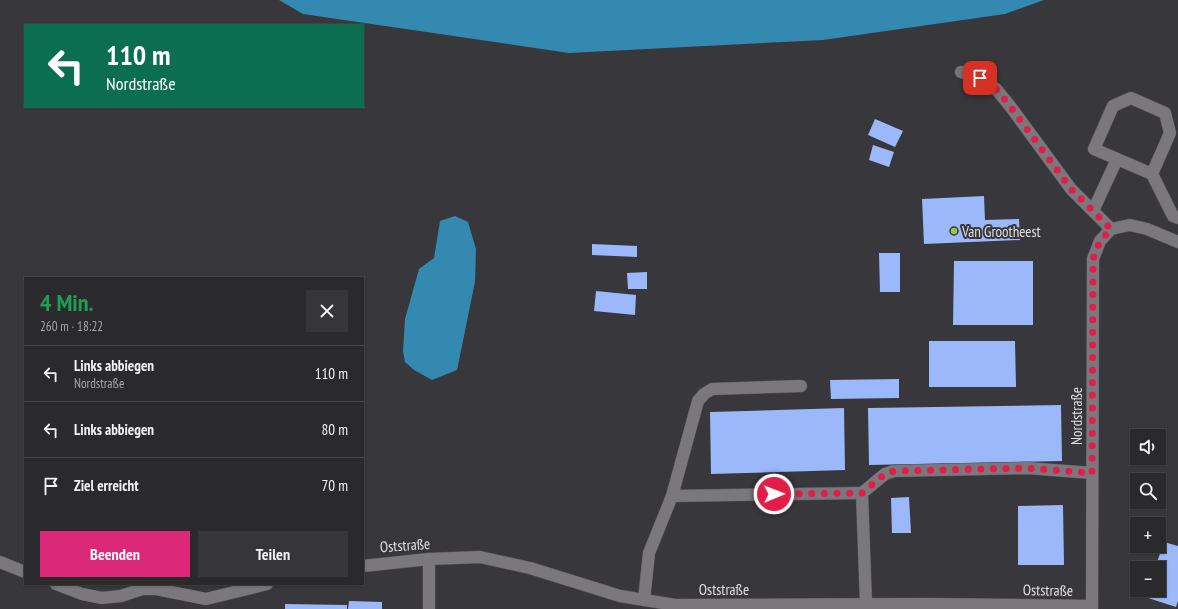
<!DOCTYPE html>
<html lang="de">
<meta charset="utf-8">
<style>
:root{--surface:#2a292c;--page:#363538;--text:#f1f3f6;--muted:#a5a6a9;--line:#464548;--accent:#db2777}
body{margin:0;font-family:"PT Sans Narrow",sans-serif;background:var(--page);color:var(--text);height:100vh;display:flex;flex-direction:column;font-size:15px;white-space:nowrap}
*{box-sizing:border-box;margin:0}
p{font-size:13px;color:var(--muted)}
.icon{flex:none;width:22px;height:22px;fill:none;stroke:currentColor;stroke-width:2;stroke-linecap:round;stroke-linejoin:round}
.map{position:relative;flex:1;overflow:hidden}
.side{position:absolute;left:24px;top:277px;width:340px;height:308px;display:flex;flex-direction:column;background:var(--surface);border-radius:0px;box-shadow:0 1px 3px #0004,0 0 0 1px var(--line)}
.side>*{flex:none}
.guide{position:absolute;left:24px;top:24px;width:340px;height:84px;border-radius:0px;box-shadow:0 1px 3px #0004,0 0 0 1px var(--line);background:#0b6e4f;color:#fff;overflow:hidden}
.fabs{position:absolute;left:1130px;top:429px;display:grid;gap:8px}
.fabs a{display:grid;place-items:center;width:36px;height:36px;border-radius:0px;background:var(--surface);box-shadow:0 1px 3px #0004,0 0 0 1px var(--line);font-size:20px}
.pin{position:absolute;display:grid;place-items:center;width:34px;height:34px;color:#fff;margin:-17px;border-radius:8px;box-shadow:0 2px 6px #0006}
.me{position:absolute;width:44px;margin:-22px;rotate:89deg;stroke-linejoin:round;filter:drop-shadow(0 0 3px #0008)}
.turn{display:flex;align-items:center;gap:14px;height:84px;padding:0 16px;font-size:18px}
.turn .icon{width:52px;height:52px;stroke-width:2.5}
.turn b{display:block;font-size:28px;line-height:34px}
.round{display:grid;place-items:center;flex:none;width:42px;height:42px;border-radius:0px;background:var(--page)}
.headline{display:flex;align-items:center;justify-content:space-between;height:68px;padding:0 16px}
h1{font-size:24px;font-weight:600;line-height:30px;color:#1e9e55}
.cta{display:flex;gap:8px;margin-top:auto;padding:8px 16px}
.cta a{flex:1;height:46px;border-radius:0px;background:var(--accent);color:#fff;font-size:16px;font-weight:600;line-height:46px;text-align:center}
.cta a+a{background:var(--page);color:var(--text)}
ul{padding:0;list-style:none}
li{display:flex;align-items:center;gap:12px;height:56px;padding:0 16px;border-top:1px solid var(--line)}
li div{flex:1}
li b{display:block;font-size:15px}
li em{font-style:normal}
.map>svg:first-child{display:block}
.water{fill:#3389af}
.building{fill:#9bb8fa}
.lines{fill:none;stroke-linecap:round;stroke-linejoin:round}
.minor-casing{stroke:#555457;stroke-width:13}
.minor{stroke:#7a787d;stroke-width:12}
.route{stroke:#e11d48;stroke-width:7;stroke-dasharray:0 12.6}
.poi-dot{fill:#96cc39;stroke:#38373b;stroke-width:1.5}
.labels{text-anchor:middle;dominant-baseline:central;stroke-width:4;stroke-linejoin:round;paint-order:stroke}
.poi-label{font-size:15px;fill:#e0dfe1;stroke:#38373b;text-anchor:start}
.street-label{font-size:15px;fill:#e0dfe1;stroke:#38373b}
</style>
<div class="map">
<svg width="1178" height="609" viewBox="0 0 1178 609">
<rect width="100%" height="100%" fill="#38373b"/>
<!-- water -->
<g class="water">
<path d="M279 0H1044L1005 14 823 40 569 53 303 14Z"/>
<path d="M455 216 468 222 476 249 475 282 457 370 432 380 414 370 405 362 403 351 405 319 419 269 434 258 440 221Z"/>
</g>
<!-- building -->
<g class="building">
<path d="M875 119 903 131 895 147 868 135Z"/>
<path d="M873 145 894 152 889 167 869 160Z"/>
<path d="M984 196 985 220 1019 219 1020 240 924 244 922 199Z"/>
<path d="M592 244 637 246V257L592 255Z"/>
<path d="M879 253H900V292H880Z"/>
<path d="M954 261H1033V325H953Z"/>
<path d="M647 272V289H628L627 273Z"/>
<path d="M596 291 636 295 635 315 594 311Z"/>
<path d="M929 341H1015L1016 387H929Z"/>
<path d="M899 379V398L831 399 830 380Z"/>
<path d="M1061 405 1062 461 869 465 868 408Z"/>
<path d="M844 408 845 470 711 474 710 412Z"/>
<path d="M909 497 911 533H892L891 498Z"/>
<path d="M1063 505 1064 565H1018V506Z"/>
<path d="M1164 542 1178 546V601L1176 607 1145 597 1148 590H1159V568H1155Z"/>
<path d="M349 601 382 602V609H348Z"/>
<path d="M285 604 347 605V609H285Z"/>
</g>
<g class="lines">
<!-- minor casing -->
<g class="minor-casing">
<g id="minor">
<path d="M961 72 980 78 996 89 1010 106 1071 189 1111 229"/>
<path d="M1152 174 1170 133 1165 113 1131 98 1113 106 1094 149 1152 174 1173 216 1178 218"/>
<path d="M1093 211 1117 159"/>
<path d="M1111 229 1130 225 1147 229 1178 242"/>
<path d="M672 496 862 493"/>
<path d="M0 562 25 572"/>
<path d="M363 566 429 559 480 557 530 568 620 596 675 605 926 604 1092 606"/>
<path d="M56 584 82 594 102 598 121 596 142 589H156L206 599 267 584"/>
<path d="M644 600 649 553 672 496 698 401 704 394 712 389 801 386"/>
<path d="M866 604 862 493 885 474 894 471 1027 468 1092 473"/>
<path d="M429 609V559"/>
<path d="M1092 609 1093 259 1100 241 1111 229"/>
</g>
</g>
<!-- minor -->
<use href="#minor" class="minor"/>
</g>
<g class="lines">
<!-- route -->
<path class="route" d="M774 494 862 493 885 474 894 471 1026 468 1092 473 1093 259 1100 241 1111 229 1071 189 1010 106 996 89 980 78"/>
</g>
<!-- markers -->
<circle class="poi-dot" cx="954" cy="231" r="4"/>
<g class="labels">
<!-- poi labels -->
<g class="poi-label">
<text x="962" y="231">Van Grootheest</text>
</g>
<!-- street labels -->
<g class="street-label">
<text transform="translate(1076 416) rotate(-90)">Nordstraße</text>
<text transform="translate(405 545) rotate(-4)">Oststraße</text>
<text x="724" y="589">Oststraße</text>
<text transform="translate(1048 590) rotate(1)">Oststraße</text>
</g>
</g>
</svg>
<div class="fabs">
<a><svg class="icon" aria-label="sound" viewBox="0 0 24 24"><path d="M4 9h4l5-4v14l-5-4H4zM17 9q2 3 0 6"/></svg></a>
<a><svg class="icon" aria-label="search" viewBox="0 0 24 24"><circle cx="10" cy="10" r="6"/><path d="M15 15l6 6"/></svg></a>
<a>+</a>
<a>−</a>
</div>
<div class="pin" style="left:980px;top:78px;background:#d93025"><svg class="icon" aria-label="arrive" viewBox="0 0 24 24"><path d="M6 21V4h12l-3 4 3 4H6"/></svg></div>
<svg class="me" style="left:774px;top:494px" viewBox="-20 -20 40 40"><circle r="17" fill="#e11d48" stroke="#fff" stroke-width="3"/><path d="M0-11L8 9 0 5-8 9z" fill="#fff"/></svg>
<div class="guide">
<div class="turn"><svg class="icon" aria-label="left" viewBox="0 0 24 24"><path d="M17 20v-9H6M10 6l-5 5 5 5"/></svg><div><b>110 m</b>Nordstraße</div></div>
</div>
<section class="side">
<div class="headline"><div><h1>4 Min.</h1><p>260 m · 18:22</p></div><a class="round"><svg class="icon" aria-label="close" viewBox="0 0 24 24"><path d="M6 6l12 12M18 6L6 18"/></svg></a></div>
<ul>
<li><svg class="icon" aria-label="left" viewBox="0 0 24 24"><path d="M17 20v-9H6M10 6l-5 5 5 5"/></svg><div><b>Links abbiegen</b><p>Nordstraße</p></div><em>110 m</em></li>
<li><svg class="icon" aria-label="left" viewBox="0 0 24 24"><path d="M17 20v-9H6M10 6l-5 5 5 5"/></svg><div><b>Links abbiegen</b></div><em>80 m</em></li>
<li><svg class="icon" aria-label="arrive" viewBox="0 0 24 24"><path d="M6 21V4h12l-3 4 3 4H6"/></svg><div><b>Ziel erreicht</b></div><em>70 m</em></li>
</ul>
<div class="cta"><a>Beenden</a><a>Teilen</a></div>
</section>
</div>
